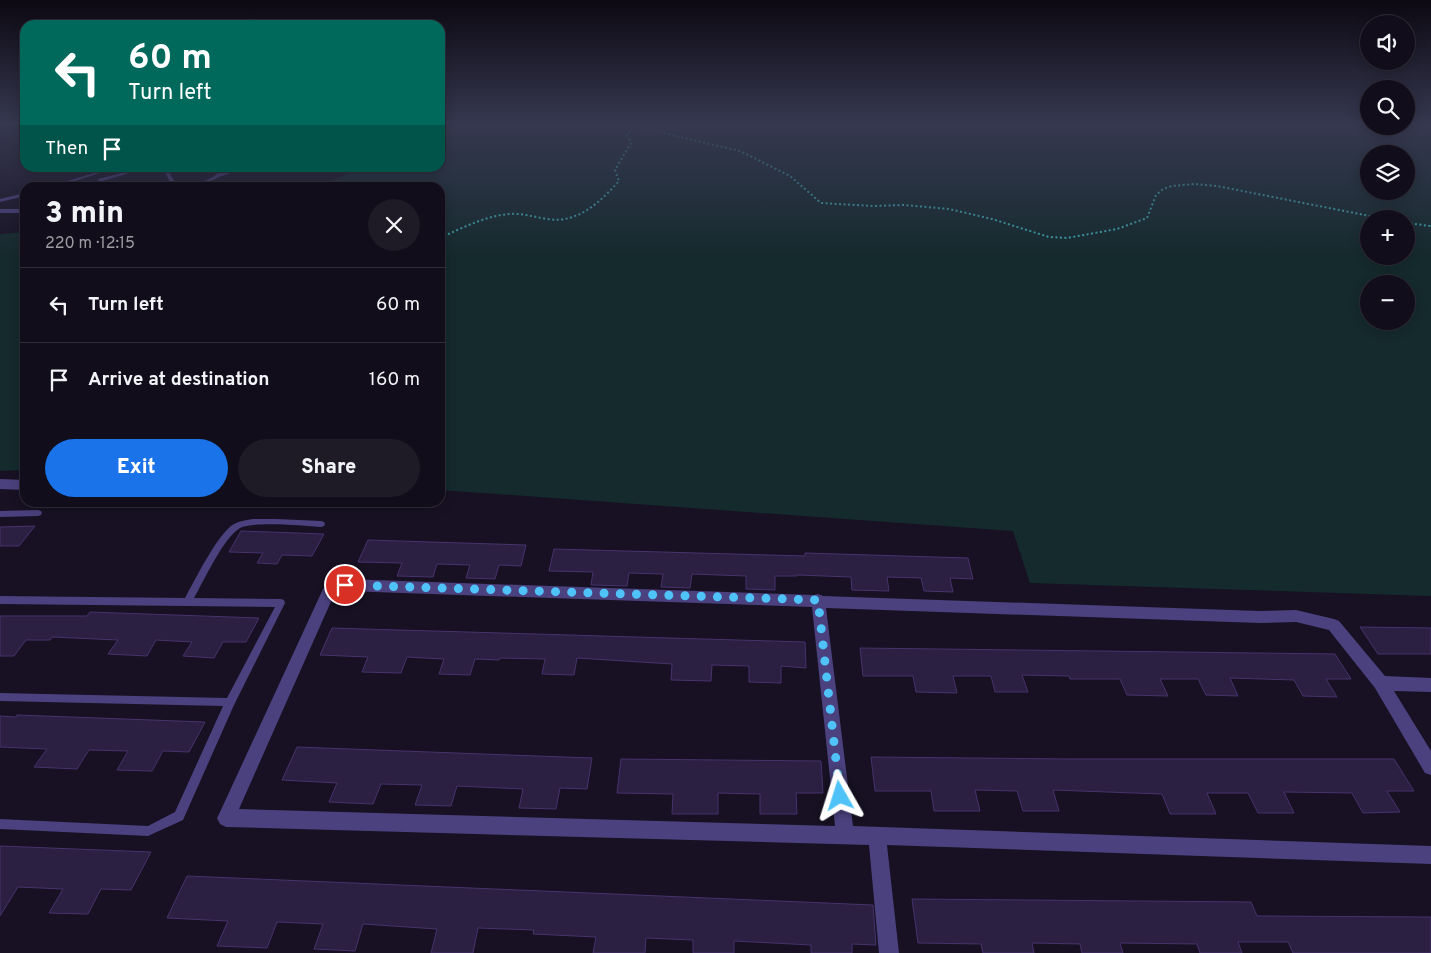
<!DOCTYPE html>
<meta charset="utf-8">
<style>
:root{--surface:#110d1a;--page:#1e1b27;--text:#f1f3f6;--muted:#9c9ca2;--line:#302d39;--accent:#1a73e8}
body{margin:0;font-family:Overpass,sans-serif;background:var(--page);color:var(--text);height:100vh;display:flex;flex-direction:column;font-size:19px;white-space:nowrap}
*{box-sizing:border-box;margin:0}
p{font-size:16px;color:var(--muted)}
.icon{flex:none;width:28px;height:28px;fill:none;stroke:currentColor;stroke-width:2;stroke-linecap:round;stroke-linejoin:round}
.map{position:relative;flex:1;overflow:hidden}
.side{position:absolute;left:20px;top:182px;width:425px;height:325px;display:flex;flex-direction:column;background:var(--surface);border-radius:15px;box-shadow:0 2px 12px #0003,0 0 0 1px var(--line)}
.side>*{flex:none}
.top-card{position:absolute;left:20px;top:20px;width:425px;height:152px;border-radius:15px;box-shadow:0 2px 12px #0003,0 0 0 1px var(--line);background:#00695c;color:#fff;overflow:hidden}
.buttons{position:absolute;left:1360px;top:15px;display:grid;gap:10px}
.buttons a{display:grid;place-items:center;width:55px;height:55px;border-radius:50%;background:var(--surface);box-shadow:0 2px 12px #0003,0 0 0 1px var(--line);font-size:25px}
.pin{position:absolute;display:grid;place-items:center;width:42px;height:42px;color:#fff;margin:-21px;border:2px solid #fff;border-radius:50%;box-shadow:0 1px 5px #0007}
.me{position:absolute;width:55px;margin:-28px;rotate:354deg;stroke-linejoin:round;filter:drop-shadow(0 0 4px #0008)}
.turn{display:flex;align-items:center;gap:18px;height:105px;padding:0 25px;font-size:22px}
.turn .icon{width:65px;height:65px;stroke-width:2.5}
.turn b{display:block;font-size:35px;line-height:42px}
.then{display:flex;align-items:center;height:48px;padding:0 25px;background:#0003;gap:10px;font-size:19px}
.round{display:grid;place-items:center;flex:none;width:52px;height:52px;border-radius:26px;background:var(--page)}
.overview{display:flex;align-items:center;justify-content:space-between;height:85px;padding:0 25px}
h1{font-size:30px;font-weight:800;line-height:38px}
.action{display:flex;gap:10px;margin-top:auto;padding:10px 25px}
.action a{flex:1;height:58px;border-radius:30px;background:var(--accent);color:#fff;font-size:20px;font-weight:800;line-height:58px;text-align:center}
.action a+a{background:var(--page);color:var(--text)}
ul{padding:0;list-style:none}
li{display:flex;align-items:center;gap:15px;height:75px;padding:0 25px;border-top:1px solid var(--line)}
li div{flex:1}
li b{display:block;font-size:19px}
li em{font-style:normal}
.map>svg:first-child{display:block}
.green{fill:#152a2d;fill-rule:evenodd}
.building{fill:#2b1f42;stroke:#46336c}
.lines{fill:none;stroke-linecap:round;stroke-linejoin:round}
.path{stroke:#3ca3ab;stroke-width:2;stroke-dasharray:2 2.5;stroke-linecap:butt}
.lane{fill:#4b417e;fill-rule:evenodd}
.street{fill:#4b417e;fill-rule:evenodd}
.route{stroke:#4fc3f7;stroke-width:9;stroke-dasharray:0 16.2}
</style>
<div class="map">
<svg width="1431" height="953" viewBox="0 0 1431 953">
<rect width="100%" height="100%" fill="#171123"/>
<!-- green -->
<g class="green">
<path d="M460 125H1431V596L1030 583 1013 531 440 490V188L316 187 362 168H440V133ZM1369 154H1406V191H1369ZM1369 219H1406V256H1369ZM1369 284H1406V321H1369Z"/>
<path d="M25 232V470L0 471V234Z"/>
</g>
<!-- building -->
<g class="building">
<path d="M35 526 19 546H0V527Z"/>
<path d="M241 531 324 534 312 556 282 555 277 564 257 563 263 553 229 552Z"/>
<path d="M368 540 526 545 521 566 499 565 495 579 466 578 470 565 437 564 433 577 397 576 402 563 358 562Z"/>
<path d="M554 549 805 556V553L968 558 973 579 950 578 953 592 924 591 921 578 887 577 889 591 852 590 851 577 797 575V576H775V590L746 589V576L718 575 692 574 690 588 661 587 663 574 629 573 627 586 591 585 593 572 549 571Z"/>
<path d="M90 612 259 618 246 642H223L214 658 183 656 192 642 156 640 147 656 108 654 118 640 52 637 50 640H26L14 656H0V616H87Z"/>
<path d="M1360 627 1431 628V654H1378Z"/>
<path d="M332 628 805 642 806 668 781 666V683L749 682V666L712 665 711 681 671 680 672 664 577 658 574 675 542 674 545 659 500 658 499 660 475 659 470 675 439 674 444 659 407 657 401 673 362 672 368 657 320 655Z"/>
<path d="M860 648 1335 654 1351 679H1326L1337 697 1303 696 1294 680 1230 678 1238 696 1206 695 1198 679H1160L1168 696 1127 695 1120 679H1070L1069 676 1022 675 1028 692H995L991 676H953L957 693 916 692 913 676H863Z"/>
<path d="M17 715 205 722 189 752 163 751 152 771 117 770 128 751 89 750 77 769 34 767 47 749 0 747V716L16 717Z"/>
<path d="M297 747 509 755 592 758 587 789 560 788 556 809 519 808 523 789 457 786 451 806 415 805 422 785 381 784 373 804 329 802 337 783 282 780Z"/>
<path d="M871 757 1071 759H1394L1414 791H1387L1400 812 1363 813 1352 793 1284 792 1294 813H1258L1248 793H1207L1216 814H1170L1162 794 1053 790 1059 811H1023L1017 791 975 790 980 811H934L931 791H875Z"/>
<path d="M621 759 821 761 823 793H796L797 814H760V794L718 793V814H672L673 794 617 793Z"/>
<path d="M0 846 151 852 131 890 101 889 88 914 49 913 63 889 18 887 0 916Z"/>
<path d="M187 876 873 905 876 945 852 944V953H811V945L734 941V953H693V940L646 938 645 953H593L596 937 533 934 534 930 478 928 473 953H431L437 929 363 924 355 951 314 949 323 924 277 922 267 948 217 946 228 921 167 918Z"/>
<path d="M912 899 1251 902 1257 916 1431 917V953H1293L1288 942H1238L1242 953H1200L1197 944 1120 943 1123 953H1082L1080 944 1032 943 1034 953H983L981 944 918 943Z"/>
</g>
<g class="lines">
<!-- path -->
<g class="path">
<path d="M633 126 740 151 790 176 821 203 874 206 904 205 949 209 992 219 1049 237 1067 238 1117 229 1147 218 1156 195 1163 189 1172 186 1194 184 1217 186 1385 219"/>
<path d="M1406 223 1431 226"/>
<path d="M440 238C462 228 485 216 509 214 522 213 534 217 547 219 578 224 600 202 619 181L615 170 631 143 627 135 635 125"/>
</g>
<!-- lane -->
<g class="lane">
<path d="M111 168H116L53 188H44Z"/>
<path d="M141 168H146L103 181 105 188H100L98 179Z"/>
<path d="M163 168H167L178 188H173Z"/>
<path d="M224 168H228L223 173 240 168H245L219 177 197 188H190L213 177Z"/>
<path d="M25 193V196L0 202V199Z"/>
<rect x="0" y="209" width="25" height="4"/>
<path d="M38 510 41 511 42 513 41 515 38 516 0 517V511Z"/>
<path d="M253 519H277L321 521 324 522 325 524 324 526 321 527C304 526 253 521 240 528 223 538 204 581 194 598L281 599 284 600 285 603 234 705 183 820 148 836 0 829V819L148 826 175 812 223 706 0 701V693L227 698 275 607 0 604V596L185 598C195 580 218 533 234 524 240 521 247 520 253 519Z"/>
</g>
<!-- street -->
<g class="street">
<path d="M0 479 25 480V490L0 489Z"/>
<path d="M345 579 814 595 818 594 823 596 1260 611 1296 610 1334 619 1339 621 1385 676 1431 678V692L1394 691 1431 751V775L1425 773 1375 688 1329 630 1296 622 1260 623 826 608 853 826 1431 846V864L887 845 899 953H879L869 845 226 827 220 824 217 818 220 812 323 589ZM346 591 812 607 835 826 239 809 333 597Z"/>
</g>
</g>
<!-- sky -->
<linearGradient id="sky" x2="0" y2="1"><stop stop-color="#0d0913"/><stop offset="0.48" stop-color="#363850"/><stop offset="1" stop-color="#363850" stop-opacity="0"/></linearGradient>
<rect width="1431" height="258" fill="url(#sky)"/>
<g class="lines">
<!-- route -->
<path class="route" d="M345 585 818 600 840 796"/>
</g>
</svg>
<div class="buttons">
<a><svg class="icon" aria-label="sound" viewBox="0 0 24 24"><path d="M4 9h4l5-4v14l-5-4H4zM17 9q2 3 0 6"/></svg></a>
<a><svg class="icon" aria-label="search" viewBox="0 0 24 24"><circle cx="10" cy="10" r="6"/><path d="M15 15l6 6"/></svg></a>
<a><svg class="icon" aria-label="layers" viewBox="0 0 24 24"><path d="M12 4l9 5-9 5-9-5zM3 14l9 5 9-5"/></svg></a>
<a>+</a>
<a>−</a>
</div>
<div class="pin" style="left:345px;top:585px;background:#d93025"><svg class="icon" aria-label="arrive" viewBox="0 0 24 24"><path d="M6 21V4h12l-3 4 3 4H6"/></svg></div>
<svg class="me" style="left:840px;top:796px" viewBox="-20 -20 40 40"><path d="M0-17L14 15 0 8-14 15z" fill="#4fc3f7" stroke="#fff" stroke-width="4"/></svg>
<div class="top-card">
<div class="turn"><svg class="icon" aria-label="left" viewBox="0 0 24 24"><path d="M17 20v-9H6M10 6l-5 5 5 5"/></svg><div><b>60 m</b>Turn left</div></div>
<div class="then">Then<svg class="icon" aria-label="arrive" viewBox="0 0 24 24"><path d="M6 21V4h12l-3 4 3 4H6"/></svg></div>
</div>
<section class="side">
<div class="overview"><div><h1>3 min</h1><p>220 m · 12:15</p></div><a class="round"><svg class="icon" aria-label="close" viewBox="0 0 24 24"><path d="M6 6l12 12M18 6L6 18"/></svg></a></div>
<ul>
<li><svg class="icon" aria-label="left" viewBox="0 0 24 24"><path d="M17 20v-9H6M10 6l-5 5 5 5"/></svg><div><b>Turn left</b></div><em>60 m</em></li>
<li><svg class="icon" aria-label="arrive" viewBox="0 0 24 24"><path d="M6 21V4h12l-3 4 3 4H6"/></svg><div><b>Arrive at destination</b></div><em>160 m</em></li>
</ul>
<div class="action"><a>Exit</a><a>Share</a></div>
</section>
</div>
